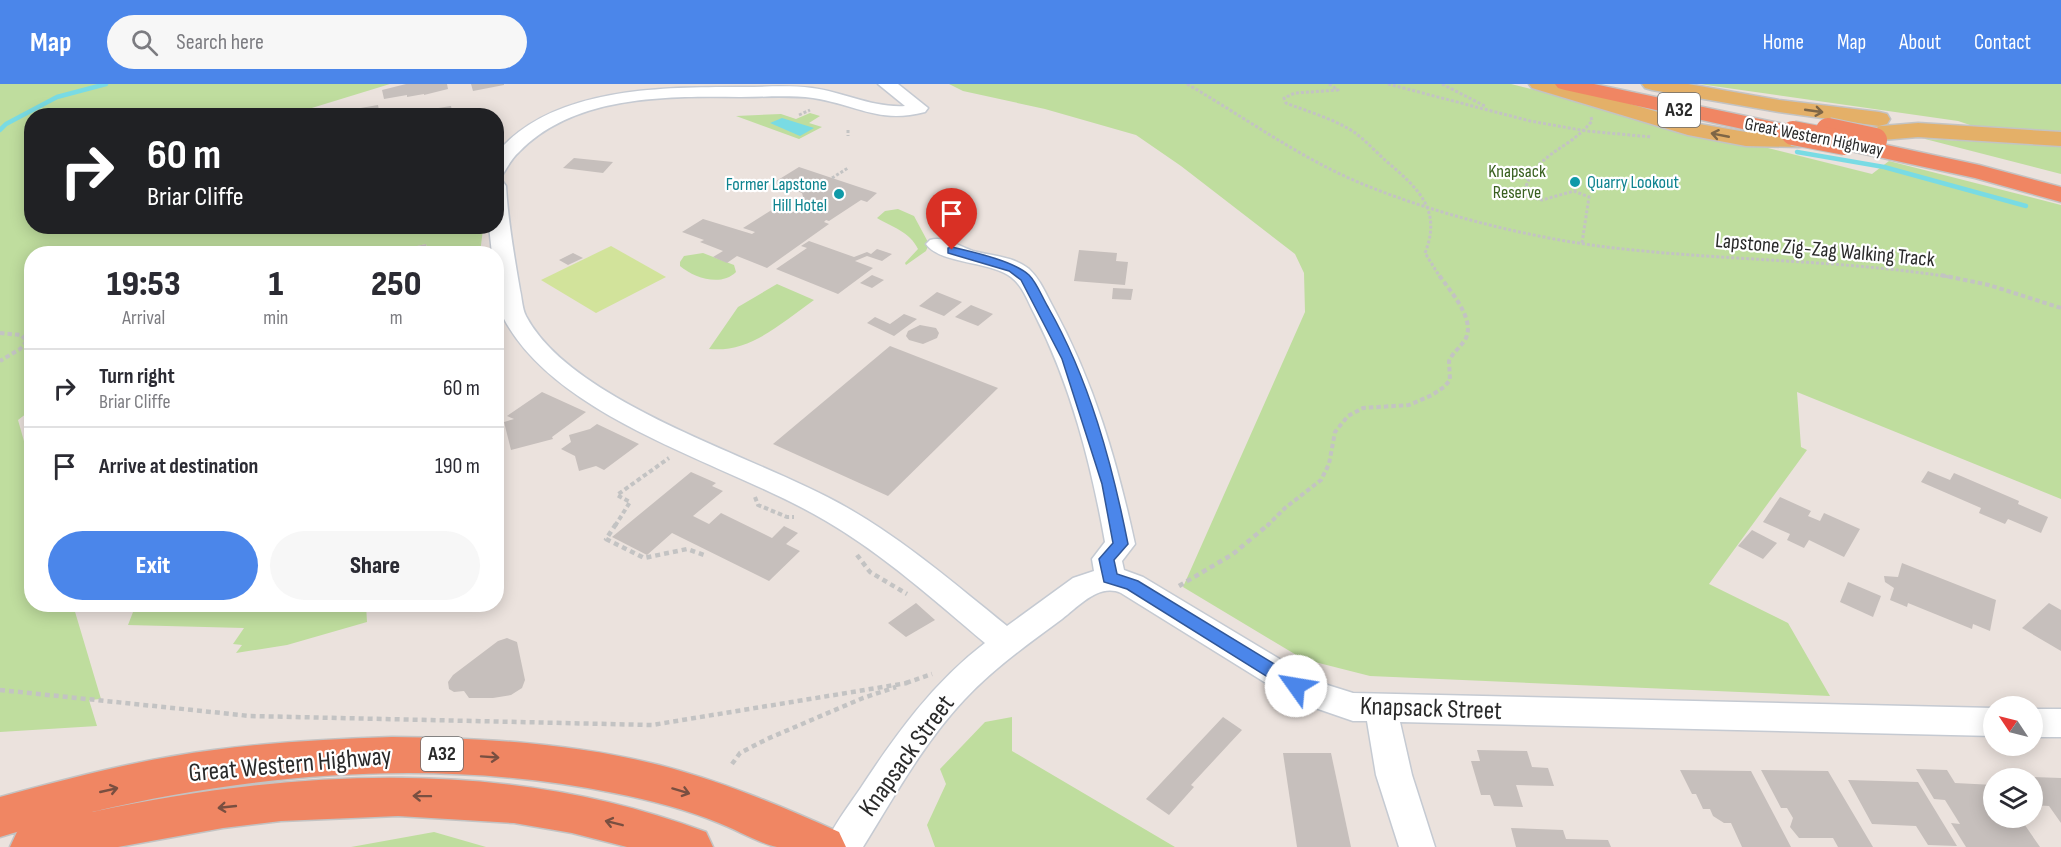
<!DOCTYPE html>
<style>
:root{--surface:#fff;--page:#f7f7f7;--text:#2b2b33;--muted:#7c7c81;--line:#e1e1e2;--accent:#4b86ea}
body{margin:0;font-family:"Sofia Sans Condensed",sans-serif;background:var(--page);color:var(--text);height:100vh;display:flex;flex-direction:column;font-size:22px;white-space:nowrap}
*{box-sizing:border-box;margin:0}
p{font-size:20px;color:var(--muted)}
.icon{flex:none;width:33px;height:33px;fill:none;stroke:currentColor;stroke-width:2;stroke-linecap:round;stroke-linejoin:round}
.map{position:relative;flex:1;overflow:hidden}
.details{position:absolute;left:24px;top:162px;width:480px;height:366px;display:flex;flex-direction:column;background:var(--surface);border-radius:24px;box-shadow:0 3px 15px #0003}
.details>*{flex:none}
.guide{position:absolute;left:24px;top:24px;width:480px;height:126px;border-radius:24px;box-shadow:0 3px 15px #0003;background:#202124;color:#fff;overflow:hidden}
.needle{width:39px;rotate:305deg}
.tools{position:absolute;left:1983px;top:612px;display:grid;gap:12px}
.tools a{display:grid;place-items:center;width:60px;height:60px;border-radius:50%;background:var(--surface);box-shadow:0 3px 15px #0003;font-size:30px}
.pin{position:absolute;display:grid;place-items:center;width:51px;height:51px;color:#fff;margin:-62px -26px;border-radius:50% 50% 50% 0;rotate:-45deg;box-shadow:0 0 6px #0007}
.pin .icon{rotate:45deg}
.me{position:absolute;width:66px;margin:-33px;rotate:302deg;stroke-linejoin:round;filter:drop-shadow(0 0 4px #0008)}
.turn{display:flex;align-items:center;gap:21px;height:126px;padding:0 24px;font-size:27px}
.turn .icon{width:78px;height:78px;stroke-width:2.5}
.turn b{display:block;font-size:42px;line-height:51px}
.eta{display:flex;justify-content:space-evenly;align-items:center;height:102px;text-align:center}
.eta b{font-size:36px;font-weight:800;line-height:42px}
.cta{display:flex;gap:12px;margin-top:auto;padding:12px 24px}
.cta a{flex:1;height:69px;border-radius:36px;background:var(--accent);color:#fff;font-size:24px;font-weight:800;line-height:69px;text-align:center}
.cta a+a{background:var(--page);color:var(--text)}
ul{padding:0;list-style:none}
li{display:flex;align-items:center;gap:18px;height:78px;padding:0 24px;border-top:2px solid var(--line)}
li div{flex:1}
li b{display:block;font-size:22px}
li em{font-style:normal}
header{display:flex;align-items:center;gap:36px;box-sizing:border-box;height:84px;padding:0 30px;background:var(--accent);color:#fff}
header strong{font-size:28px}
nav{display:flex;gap:33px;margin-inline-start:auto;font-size:21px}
.search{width:420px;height:54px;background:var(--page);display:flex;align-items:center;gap:15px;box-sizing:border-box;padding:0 21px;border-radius:33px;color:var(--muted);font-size:22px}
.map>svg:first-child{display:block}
.green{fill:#bfdd9e}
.pitch{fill:#d2e39b}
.water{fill:#79dbe4}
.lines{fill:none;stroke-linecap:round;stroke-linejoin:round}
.stream{stroke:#79dbe4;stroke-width:4.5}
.building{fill:#c6bfbc}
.minor-casing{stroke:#c5cad2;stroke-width:3}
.major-casing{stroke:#c3c3c3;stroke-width:3}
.highway-casing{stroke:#c3c3c3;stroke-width:3}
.path-far2{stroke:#c3c3c3;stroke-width:3;stroke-dasharray:3 2;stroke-linecap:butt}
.path-far1{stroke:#c3c3c3;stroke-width:4;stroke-dasharray:4.5 3;stroke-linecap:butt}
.path{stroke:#c3c3c3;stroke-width:4.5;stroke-dasharray:5 4;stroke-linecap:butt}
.minor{fill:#fff;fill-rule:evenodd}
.major{fill:#e4b068;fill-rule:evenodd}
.highway{fill:#f08663;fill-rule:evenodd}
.highway-bridge-casing{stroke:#c3c3c3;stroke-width:26;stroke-linecap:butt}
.highway-bridge{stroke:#f08663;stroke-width:24}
.oneway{stroke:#7e6646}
.oneway2{stroke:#794f41}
.route{fill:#4b86ea;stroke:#315798;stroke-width:1.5}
.culture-dot{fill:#0f9aa8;stroke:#fff;stroke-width:2}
.labels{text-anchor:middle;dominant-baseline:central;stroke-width:4.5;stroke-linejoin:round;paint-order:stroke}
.far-street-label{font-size:18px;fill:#2a2a2a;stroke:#fff}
.far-park-label{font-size:18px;fill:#396020;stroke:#fff}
.far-culture-label{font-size:18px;fill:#0d838f;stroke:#fff;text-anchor:start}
.shield{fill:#fff;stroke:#6a6a6a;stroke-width:1.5}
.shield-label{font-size:20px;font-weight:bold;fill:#2a2a2a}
.street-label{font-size:21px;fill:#2a2a2a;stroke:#fff}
.near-street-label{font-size:26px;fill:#2a2a2a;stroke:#fff}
</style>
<header>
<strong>Map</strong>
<div class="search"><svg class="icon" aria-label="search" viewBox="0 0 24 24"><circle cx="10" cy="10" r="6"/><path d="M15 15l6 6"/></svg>Search here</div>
<nav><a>Home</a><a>Map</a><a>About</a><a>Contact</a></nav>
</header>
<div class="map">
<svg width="2061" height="763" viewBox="0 0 2061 763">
<rect width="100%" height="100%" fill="#ebe2dd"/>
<!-- green -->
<g class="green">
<path d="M0 0H390L289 31 280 29 275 32H32V142H469L468 145H483L480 169H428L426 160 382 170H32L31 326 18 336 31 382 32 520 73 521 101 615 89 616 97 642 0 648Z"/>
<path d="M949 0H1511L1872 90 1889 77 2061 121V415L1797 308 1801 363 1807 366 1709 500 1788 539 1830 612 1370 592 1303 575 1183 503 1305 228 1304 189 1295 170 1181 82 1136 51 1045 25 963 7Z"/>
<path d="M1699 0H2061V90L1925 55 2027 60 1958 37Z"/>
<path d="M810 29 820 32 809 39 822 43 799 55 736 32 781 30 796 35Z"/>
<path d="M898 125 914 132 929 160 926 167 906 181 905 179 918 165C910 148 892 143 877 134L885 127Z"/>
<path d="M703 169 734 181 736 188C721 203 694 194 680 182V178L684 172Z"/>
<path d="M777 200 814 216C781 239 751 269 709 265L738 223Z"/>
<path d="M151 521H366L367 538 287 561 236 569 242 561 233 560 244 544 128 541 133 528Z"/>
<path d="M1012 633V667L1175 763H935L927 741 946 700 940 685 985 638Z"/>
<path d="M434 748 486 763H351Z"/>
</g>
<!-- pitch -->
<path class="pitch" d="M611 162 666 193 596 229 541 196Z"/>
<!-- water -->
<path class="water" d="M782 34 814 44 800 52 770 39Z"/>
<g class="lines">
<!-- stream -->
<g class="stream">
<path d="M0 46 6 40 57 13 106 0"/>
<path d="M1797 68 1884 83 2026 122"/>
</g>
</g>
<!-- building -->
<g class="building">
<path d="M406 0H447L448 5 424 11V10L407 13V11L384 15 382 6Z"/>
<path d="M471 0H504V1L473 7Z"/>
<path d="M378 21 380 31 344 32 343 27Z"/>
<path d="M451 22 452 27 419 32V27Z"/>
<path d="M574 74 613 78 603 89 563 84Z"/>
<path d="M799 83 877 109 867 118 861 116 829 137 826 136 824 138 829 140 767 184 737 172 727 179 713 173 723 167 700 158 704 156 682 148 703 135 752 150 755 148 743 144 778 122 793 128 805 120 802 109 773 99Z"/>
<path d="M809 157 854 173 867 168 871 170 877 165 892 170 882 177 867 172 855 177 873 184 838 210 776 185 807 164 801 162Z"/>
<path d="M426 160 428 170H386V169Z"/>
<path d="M1079 166 1117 169 1116 177 1128 178 1125 201 1074 197Z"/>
<path d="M573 169 583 174 568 181 559 176Z"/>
<path d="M872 191 884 196 872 204 860 199Z"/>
<path d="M1113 204 1133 205 1131 216 1112 215Z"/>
<path d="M937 208 962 218 944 232 919 222Z"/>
<path d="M971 221 993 230 978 242 955 233Z"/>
<path d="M904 230 917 235 894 252 867 239 875 233 890 240Z"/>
<path d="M920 241 936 244 939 249 937 254 923 260 909 256 906 252 908 247Z"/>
<path d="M890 262 998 304 888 412 773 360Z"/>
<path d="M542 308 586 328 552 353 553 355 511 366 504 338 514 335 507 332Z"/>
<path d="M597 340 639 360 604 386 596 382 579 387 575 372 561 365 571 358 569 351 590 345Z"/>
<path d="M1928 387 1950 396 1954 389 2019 417 2018 420 2048 433 2041 449 2008 435 2005 440 1979 429 1981 424 1921 398Z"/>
<path d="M691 388 716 399 712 402 723 407 693 432 709 440 721 429 772 454 784 442 798 449 786 460 800 467 769 497 672 449 647 471 612 453Z"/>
<path d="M1780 413 1811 427 1808 432 1820 437 1824 429 1860 445 1844 473 1809 456 1804 464 1787 456 1790 450 1763 438Z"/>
<path d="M1752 446 1777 459 1763 475 1738 462Z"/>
<path d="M1902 479 1996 516 1990 547 1973 540 1972 545 1908 519 1907 523 1890 516 1894 504 1885 498 1884 492 1898 493Z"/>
<path d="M1848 498 1881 512 1873 533 1840 518Z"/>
<path d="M916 519 935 536 906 553 888 539Z"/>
<path d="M2049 519 2061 526V567L2022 544Z"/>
<path d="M507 554 517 558 525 596 522 604 511 611 493 614H469L464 607 454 608 449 605 448 598 453 591 498 557Z"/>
<path d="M1223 633 1242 646 1191 701 1194 703 1169 731 1146 715Z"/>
<path d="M1477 666 1527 667 1532 683 1548 684 1554 702 1516 701 1523 723 1494 722 1490 711H1481L1471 677H1480Z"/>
<path d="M1283 669H1331L1351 763H1297Z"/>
<path d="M1916 685 1947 686 1955 699 1994 701V734H2020L2040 763H1966L1951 739 1960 740 1945 716 1934 715Z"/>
<path d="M1680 686 1751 687 1791 763H1742L1731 739H1724L1713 732 1710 725H1703L1696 710H1692Z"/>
<path d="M1761 686 1828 687 1873 763H1838L1833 754H1799L1790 743 1793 734 1787 724H1781Z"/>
<path d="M2032 693 2061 694V739L2049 722 2032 721Z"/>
<path d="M1848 696 1918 698 1957 762 1928 761 1916 742 1872 740Z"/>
<path d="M1511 744 1563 746 1566 755 1608 756 1611 763H1516Z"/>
</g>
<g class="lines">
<!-- minor casing -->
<g class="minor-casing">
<g id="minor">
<path d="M878 0H898L928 24 925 28C878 40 858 21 813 14 789 11 764 13 740 13 667 12 574 11 519 68 512 74 508 82 503 90L496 92V70C551 2 665 3 744 3 766 3 789 1 812 4 844 8 872 24 905 22Z"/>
<path d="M496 96 503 98 506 102C508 137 514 171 520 206 522 214 522 224 526 232 573 321 760 373 846 423 904 456 955 500 1007 542L1073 494 1094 487 1092 475 1105 458C1091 379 1071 302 1035 231 1028 218 1023 202 1011 193 990 177 940 180 926 160L930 156C945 152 958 162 973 167 991 172 1013 172 1029 185 1040 195 1046 210 1053 223 1094 298 1117 377 1135 460L1122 477 1124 486 1143 493 1318 598 1353 609 1994 624V652L1400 638 1412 691 1435 763H1399L1376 691 1367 637H1353L1295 617 1121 509C1099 499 1079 522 1062 535 1028 560 993 585 964 616 923 660 894 713 863 763H824C833 742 847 724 860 705 896 650 933 599 985 559 934 516 884 471 826 437 729 379 557 337 503 233 494 215 496 189 496 170H492L489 142H496Z"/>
<rect x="2032" y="625" width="29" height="28"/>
</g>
</g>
<!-- major casing -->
<g class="major-casing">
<g id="major">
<path d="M1529 0H1562L1699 40 1746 48 1799 49 1918 39 2061 48V62L1918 53 1799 63 1746 62 1688 51 1532 4Z"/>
<path d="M1642 0H1688L1779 16 1879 28 1887 30 1890 35 1887 40 1879 42 1779 28 1652 6 1645 4Z"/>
</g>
</g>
<!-- highway casing -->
<g class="highway-casing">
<g id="highway">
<path d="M1555 0H1594L1793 42 1801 44 1804 49 1801 54 1793 56 1565 6 1558 4Z"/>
<path d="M1845 52 1979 81 2061 103V118L1975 94 1837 64 1834 59 1837 54Z"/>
<path d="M392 653C482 654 572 659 659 681 721 697 781 722 839 748L846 763C824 763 799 763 777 763 763 761 735 745 719 739 685 725 650 716 614 709 442 674 261 688 92 728 295 685 508 673 706 748L713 763H627L572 749 514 739 398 732 281 737 223 744 118 763H10L17 748 20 747 0 753V713C70 694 142 675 214 666 273 658 333 655 392 653Z"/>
</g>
</g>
<!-- path-far2 -->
<g class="path-far2">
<path d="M1187 0C1246 34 1301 75 1365 101 1439 131 1527 153 1606 163 1721 177 1836 175 1950 193"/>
<path d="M1329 0 1338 6 1295 9 1284 14 1286 19C1309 28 1334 35 1354 48 1365 56 1375 67 1385 76 1416 103 1443 124 1425 169L1440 193"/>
<path d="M1388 0 1530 37 1586 47 1652 53"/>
<path d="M1442 0 1485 22"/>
<path d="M799 31 810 26"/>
<path d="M848 46V52"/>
<path d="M832 94 848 84"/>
<path d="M1582 159 1589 113 1574 107 1542 116 1523 111C1536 66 1566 69 1592 37L1591 33"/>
</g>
<!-- path-far1 -->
<g class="path-far1">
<path d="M1941 191 1989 201 2061 224"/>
<path d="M0 249 21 251 27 257 20 265 0 277"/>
<path d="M755 413 758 421 787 433H794"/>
<path d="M615 442 630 418 617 411 669 374"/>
<path d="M1267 442 1285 424 1321 396 1329 380 1335 348 1348 332 1363 324 1409 321 1432 311 1444 303 1450 296 1449 277C1453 268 1461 263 1466 254 1475 234 1450 207 1439 191"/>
</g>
<!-- path -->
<g class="path">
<path d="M616 440 606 455 644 474 687 465 704 471"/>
<path d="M857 471 870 488 907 510"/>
<path d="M1179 502 1233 470 1269 440"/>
<path d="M906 599 932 590"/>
<path d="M0 606 250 632 652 641 907 599"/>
<path d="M732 680 740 669 767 655 863 614 896 603"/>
</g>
<!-- minor -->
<use href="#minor" class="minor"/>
<!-- major -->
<use href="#major" class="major"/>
<!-- highway -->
<use href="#highway" class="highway"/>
<!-- highway-bridge casing -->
<g class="highway-bridge-casing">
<g id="highway-bridge">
<path d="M1828 46 1875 56"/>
<path d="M1793 49 1845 59"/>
</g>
</g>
<!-- highway-bridge -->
<use href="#highway-bridge" class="highway-bridge"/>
</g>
<!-- one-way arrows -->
<defs><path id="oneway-shaft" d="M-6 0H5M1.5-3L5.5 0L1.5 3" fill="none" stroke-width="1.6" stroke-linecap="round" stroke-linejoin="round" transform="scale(1.5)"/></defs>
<g class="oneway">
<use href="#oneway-shaft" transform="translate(1814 27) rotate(8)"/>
<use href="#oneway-shaft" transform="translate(1720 51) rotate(-169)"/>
</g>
<g class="oneway2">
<use href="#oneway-shaft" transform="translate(490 673) rotate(4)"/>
<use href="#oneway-shaft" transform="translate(109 706) rotate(-13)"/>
<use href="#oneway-shaft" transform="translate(681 707) rotate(17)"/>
<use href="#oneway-shaft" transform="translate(422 712) rotate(-179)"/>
<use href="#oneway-shaft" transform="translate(227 723) rotate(174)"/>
<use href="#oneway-shaft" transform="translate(614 739) rotate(-166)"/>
</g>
<!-- route -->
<path class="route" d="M952 163C973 168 1014 177 1029 191 1037 199 1042 213 1048 223 1089 295 1112 379 1128 460L1114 476 1117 490 1138 497 1302 597 1304 602 1302 607 1296 609 1290 607 1127 505 1104 498 1099 475 1113 459 1102 400 1062 275 1021 196 1009 187 948 169V164Z"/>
<!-- markers -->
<g class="culture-dot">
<circle cx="1575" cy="98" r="6"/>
<circle cx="839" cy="110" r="6"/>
</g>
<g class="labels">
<!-- far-street labels -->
<g class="far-street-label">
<text transform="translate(1814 53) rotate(11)">Great Western Highway</text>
</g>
<!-- far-park labels -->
<g class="far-park-label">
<text x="1517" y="87">Knapsack<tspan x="1517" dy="21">Reserve</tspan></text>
</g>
<!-- far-culture labels -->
<g class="far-culture-label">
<text x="1587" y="98">Quarry Lookout</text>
<text x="827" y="100" text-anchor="end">Former Lapstone<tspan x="827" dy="21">Hill Hotel</tspan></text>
</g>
<!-- shield labels -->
<g class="shield">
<rect x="1658" y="9" width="42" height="34" rx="4.5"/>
<rect x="421" y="653" width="42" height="34" rx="4.5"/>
</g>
<g class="shield-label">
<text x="1679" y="26">A32</text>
<text x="442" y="670">A32</text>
</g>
<!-- street labels -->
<g class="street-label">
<text transform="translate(1825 166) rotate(5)">Lapstone Zig-Zag Walking Track</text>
</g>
<!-- near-street labels -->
<g class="near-street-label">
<text transform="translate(1431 625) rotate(2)">Knapsack Street</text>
<text transform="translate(907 672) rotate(-54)">Knapsack Street</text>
<text transform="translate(290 681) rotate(-5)">Great Western Highway</text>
</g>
</g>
</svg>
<div class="tools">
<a><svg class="needle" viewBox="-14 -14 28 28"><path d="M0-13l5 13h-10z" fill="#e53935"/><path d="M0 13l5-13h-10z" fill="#7c7c81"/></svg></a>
<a><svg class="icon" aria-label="layers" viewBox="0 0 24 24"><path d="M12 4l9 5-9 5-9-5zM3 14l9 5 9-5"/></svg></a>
</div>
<div class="pin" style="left:952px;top:166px;background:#d93025"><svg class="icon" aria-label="arrive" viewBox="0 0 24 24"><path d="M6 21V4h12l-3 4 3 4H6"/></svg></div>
<svg class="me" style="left:1296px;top:602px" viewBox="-20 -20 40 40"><circle r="19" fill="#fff"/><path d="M0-13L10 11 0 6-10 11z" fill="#4b86ea"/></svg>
<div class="guide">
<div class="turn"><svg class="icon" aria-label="right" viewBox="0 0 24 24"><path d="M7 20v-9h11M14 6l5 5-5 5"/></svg><div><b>60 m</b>Briar Cliffe</div></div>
</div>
<section class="details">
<div class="eta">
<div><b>19:53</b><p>Arrival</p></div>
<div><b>1</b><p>min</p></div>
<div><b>250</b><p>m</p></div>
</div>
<ul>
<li><svg class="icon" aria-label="right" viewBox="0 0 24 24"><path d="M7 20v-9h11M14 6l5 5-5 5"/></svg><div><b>Turn right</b><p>Briar Cliffe</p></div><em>60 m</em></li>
<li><svg class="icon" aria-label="arrive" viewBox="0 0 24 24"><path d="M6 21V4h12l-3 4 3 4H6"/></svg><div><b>Arrive at destination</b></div><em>190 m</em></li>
</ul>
<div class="cta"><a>Exit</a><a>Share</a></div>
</section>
</div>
